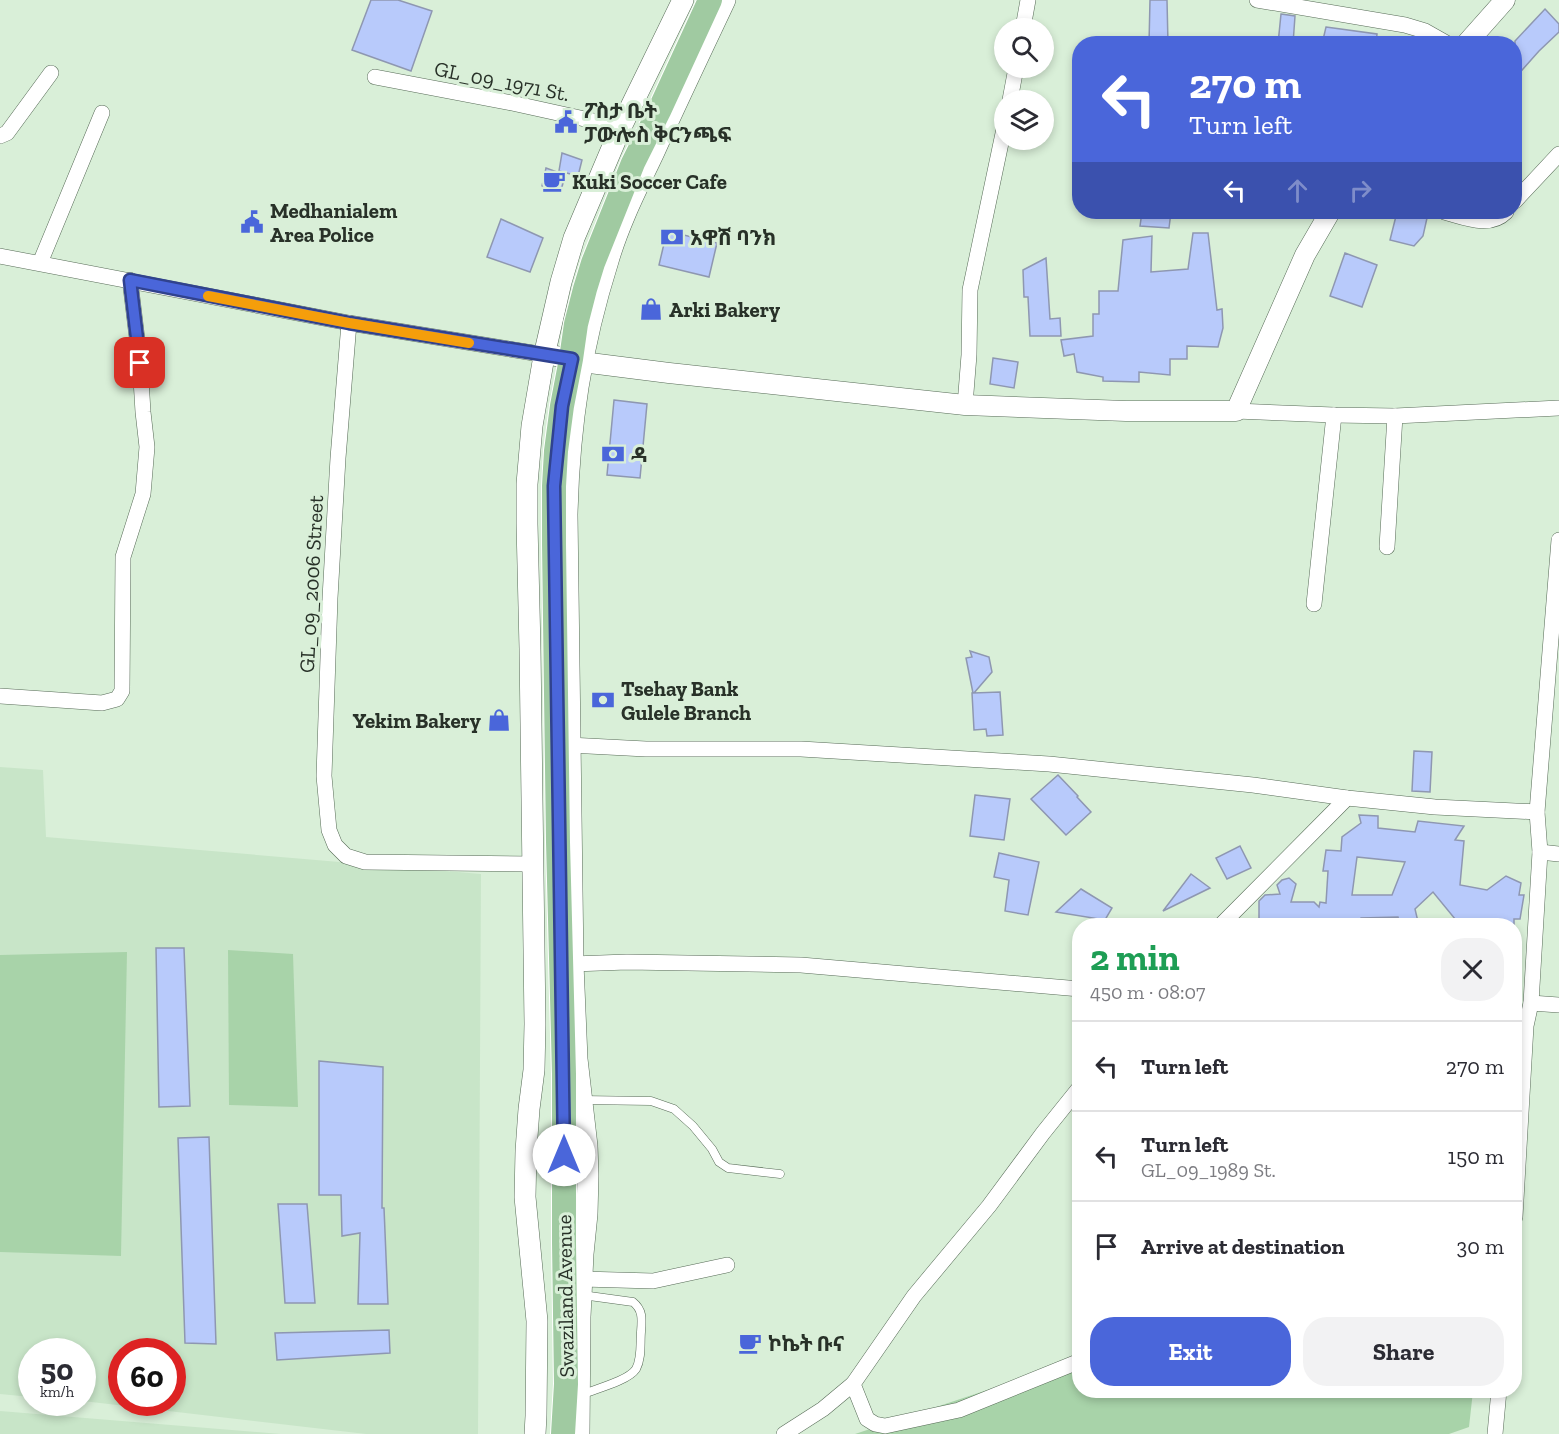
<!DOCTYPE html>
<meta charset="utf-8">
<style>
:root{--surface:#fff;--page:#f2f2f3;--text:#2b2b33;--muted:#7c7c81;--line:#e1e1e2;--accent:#4a66da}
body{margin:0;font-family:"Zilla Slab","Noto Sans Ethiopic",serif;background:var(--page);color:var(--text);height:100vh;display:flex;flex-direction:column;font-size:22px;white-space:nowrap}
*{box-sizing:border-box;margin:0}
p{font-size:20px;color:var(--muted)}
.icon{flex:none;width:33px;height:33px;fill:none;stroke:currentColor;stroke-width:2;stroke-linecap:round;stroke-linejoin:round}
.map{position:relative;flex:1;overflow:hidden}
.side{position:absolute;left:1072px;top:918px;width:450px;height:480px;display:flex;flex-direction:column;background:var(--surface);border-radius:24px;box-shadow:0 3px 9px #0003}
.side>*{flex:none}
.banner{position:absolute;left:1072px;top:36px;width:450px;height:183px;border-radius:24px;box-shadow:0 3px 9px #0003;background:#4a66da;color:#fff;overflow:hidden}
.controls{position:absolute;left:994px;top:18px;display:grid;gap:12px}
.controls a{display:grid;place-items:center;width:60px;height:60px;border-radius:50%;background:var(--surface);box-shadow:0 3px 9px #0003;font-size:30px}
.speed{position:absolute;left:18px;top:1338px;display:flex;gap:12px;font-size:30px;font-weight:700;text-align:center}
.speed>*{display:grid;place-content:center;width:78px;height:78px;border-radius:50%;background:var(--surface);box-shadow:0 3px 9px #0003;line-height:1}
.speed small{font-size:15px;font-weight:400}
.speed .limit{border:9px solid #d22;background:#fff;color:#111}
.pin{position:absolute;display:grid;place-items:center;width:51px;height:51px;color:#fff;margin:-26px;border-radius:12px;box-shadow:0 3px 9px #0006}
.me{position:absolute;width:66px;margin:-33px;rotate:0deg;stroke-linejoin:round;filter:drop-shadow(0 0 4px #0008)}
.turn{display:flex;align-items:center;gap:21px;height:126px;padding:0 18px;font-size:27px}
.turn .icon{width:78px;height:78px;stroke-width:2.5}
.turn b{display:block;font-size:42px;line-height:51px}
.lanes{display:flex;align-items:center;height:57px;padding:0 18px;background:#0003;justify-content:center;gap:30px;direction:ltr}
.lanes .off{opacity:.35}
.round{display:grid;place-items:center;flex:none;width:63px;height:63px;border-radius:24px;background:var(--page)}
.overview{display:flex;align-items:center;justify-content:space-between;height:102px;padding:0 18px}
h1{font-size:36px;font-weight:800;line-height:45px;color:#1e9e55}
.button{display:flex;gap:12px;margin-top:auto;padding:12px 18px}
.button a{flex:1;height:69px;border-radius:24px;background:var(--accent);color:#fff;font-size:24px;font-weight:800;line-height:69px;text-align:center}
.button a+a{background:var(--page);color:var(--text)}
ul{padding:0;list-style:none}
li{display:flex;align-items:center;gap:18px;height:90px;padding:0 18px;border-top:2px solid var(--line)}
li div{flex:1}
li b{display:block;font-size:22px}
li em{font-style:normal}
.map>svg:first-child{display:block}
.built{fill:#c8e5c8;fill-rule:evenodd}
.green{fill:#a8d3a9}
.building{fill:#b8cafb;stroke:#8e97b1;stroke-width:1.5;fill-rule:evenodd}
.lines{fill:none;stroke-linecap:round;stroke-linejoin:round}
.service-casing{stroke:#576b57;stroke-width:9}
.minor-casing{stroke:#576b57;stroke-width:16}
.tertiary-casing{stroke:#576b57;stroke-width:21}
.secondary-casing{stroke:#576b57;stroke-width:22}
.primary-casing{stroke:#fff;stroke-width:26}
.service{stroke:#fff;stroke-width:8}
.minor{stroke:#fff;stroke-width:15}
.tertiary{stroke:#fff;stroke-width:20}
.secondary{stroke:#fff;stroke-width:21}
.primary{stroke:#a0caa1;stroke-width:24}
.route-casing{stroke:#30428e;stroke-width:15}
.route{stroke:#4a66da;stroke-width:10}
.slow{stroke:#f59e0b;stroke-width:10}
.labels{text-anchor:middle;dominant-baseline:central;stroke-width:6;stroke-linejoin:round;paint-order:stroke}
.street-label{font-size:21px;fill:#283128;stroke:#d9efd8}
.poi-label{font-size:21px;font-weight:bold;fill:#283128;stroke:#d9efd8;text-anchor:start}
</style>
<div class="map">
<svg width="1559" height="1434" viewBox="0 0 1559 1434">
<rect width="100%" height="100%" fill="#d9efd8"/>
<!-- built -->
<g class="built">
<path d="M0 767 43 770 46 837 481 874 478 1434H366L83 1401 82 1352H32L31 1397 0 1394ZM122 1352H172V1402H122Z"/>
<path d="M0 1411 281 1434H0Z"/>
</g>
<!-- green -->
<g class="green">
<path d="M228 950 293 954 298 1107 229 1105Z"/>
<path d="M127 952 121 1256 0 1252V955Z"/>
<path d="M1080 1359V1390L1473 1391 1469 1427 1449 1434H855Z"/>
</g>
<!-- building -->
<g class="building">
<path d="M371 0H398L432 11 411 71 352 50Z"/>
<path d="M1150 0H1167L1168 44H1149Z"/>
<path d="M1545 9 1559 24V32L1539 51 1515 78V41Z"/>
<path d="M1281 14 1295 16 1293 44H1278Z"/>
<path d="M1326 27 1377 34 1376 44H1322Z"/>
<path d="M562 153 582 160 578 176 559 171Z"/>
<path d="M546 168 565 175 561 191 542 186Z"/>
<path d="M1142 212H1171L1169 228 1140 226Z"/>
<path d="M1397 212 1427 218 1423 236 1414 246 1390 240Z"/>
<path d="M501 219 543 238 530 272 487 257Z"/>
<path d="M667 231 717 243 709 277 659 265Z"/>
<path d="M1193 233H1208L1217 310 1222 309 1223 328 1218 347 1187 346V359H1170V375L1139 372V382L1103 381V377L1077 372 1074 354 1064 356 1061 340 1093 336V314H1099V291H1118L1123 240 1152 236 1151 272 1188 269Z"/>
<path d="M1345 253 1377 265 1362 307 1330 296Z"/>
<path d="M1046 258 1050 319 1060 318 1061 336H1030L1028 297H1024L1023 270Z"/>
<path d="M993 358 1018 362 1014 388 990 384Z"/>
<path d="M614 400 647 404 640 478 607 475Z"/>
<path d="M970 651 989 657 992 672 974 693 1000 692 1003 735 987 736 986 729 974 730 972 693H973L966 658 972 657Z"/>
<path d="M1414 751 1432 752 1430 792 1412 791Z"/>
<path d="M1058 775 1078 796 1077 797 1091 812 1066 835 1031 799Z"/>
<path d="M975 795 1010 799 1004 840 970 836Z"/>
<path d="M1359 815 1378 816V828L1415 832 1418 821 1464 826 1455 840 1464 841 1460 885 1487 890 1506 876 1521 883 1519 895H1524L1520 919H1514V926H1495L1496 920 1466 921 1460 925 1433 892 1415 909 1419 926H1400L1398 917 1361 918 1355 926H1259V901L1265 895 1280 894 1277 885 1282 880 1289 878 1296 884 1291 902H1314L1319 907 1320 902 1326 903 1328 871H1323L1326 850 1341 851 1342 837 1361 823ZM1357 857 1405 862 1392 895H1352Z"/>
<path d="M1240 846 1251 868 1227 879 1216 858Z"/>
<path d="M999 853 1039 862 1028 915 1005 911 1009 880 994 877Z"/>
<path d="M1191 874 1210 888 1163 911Z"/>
<path d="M1081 889 1112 908 1105 920 1056 912Z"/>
<path d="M156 948H184L190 1106 159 1107Z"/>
<path d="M319 1061 383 1067 382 1208H384L388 1304H358L360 1233 342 1236 341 1195H319Z"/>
<path d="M209 1137 216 1344 185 1343 178 1138Z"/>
<path d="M278 1204H307L315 1303H285Z"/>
<path d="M389 1330 390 1353 277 1360 275 1333Z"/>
</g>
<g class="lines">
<!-- service casing -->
<g class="service-casing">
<g id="service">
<path d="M582 1100 651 1101 674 1109 693 1126 712 1149 719 1162 728 1168 780 1174"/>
<path d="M581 1395C595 1389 628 1381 636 1369 642 1358 640 1343 641 1332 642 1319 643 1310 633 1302L582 1295"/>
</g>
</g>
<!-- minor casing -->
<g class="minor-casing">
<g id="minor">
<path d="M1257 0 1405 25 1425 31 1448 44"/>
<path d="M1023 28 1028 0"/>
<path d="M375 77 512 103 621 127"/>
<path d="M1010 100 1016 68"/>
<path d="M0 136 7 133 51 73"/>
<path d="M1515 201 1559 154"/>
<path d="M1444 212C1464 217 1489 229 1506 212"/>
<path d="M0 256 349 323 552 356"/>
<path d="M40 263 102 113"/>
<path d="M349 323 338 458 330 598 324 776 329 830 335 845 346 856 365 862 533 864"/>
<path d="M965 405 969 355 970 290 1005 124"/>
<path d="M1236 411 1334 415 1395 416 1559 408"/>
<path d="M1387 547 1395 416"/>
<path d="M1314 604 1334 415"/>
<path d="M0 696 102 703 117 699 122 691 123 557 143 494 147 447 143 412 140 363 130 280"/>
<path d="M569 745 646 749H801L1049 764 1253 785 1347 798 1435 807 1537 812"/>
<path d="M1540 852 1559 854"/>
<path d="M1220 926 1347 798"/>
<path d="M573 964 627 962 801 965 1080 989"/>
<path d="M1531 1003 1559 1005"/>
<path d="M1080 1087 1043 1133 989 1206 914 1296 853 1384 867 1419 875 1424 885 1426 959 1410 1080 1361"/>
<path d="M1515 1217 1526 1026 1531 1003 1540 852 1537 812 1559 540"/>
<path d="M582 1279 653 1281 727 1265"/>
<path d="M784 1434 823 1409 853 1384"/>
<path d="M1495 1434 1499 1390"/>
</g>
</g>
<!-- tertiary casing -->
<g class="tertiary-casing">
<g id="tertiary">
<path d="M1466 44 1505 0"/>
<path d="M556 356 582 362 669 373 965 405 1126 411H1236L1305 255 1330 212"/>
</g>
</g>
<!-- secondary casing -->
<g class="secondary-casing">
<g id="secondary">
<path d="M535 1434 536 1416 537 1321 525 1197 526 1151 529 1109 534 1070 535 1024 530 649 527 524V484L532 426 544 356 561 282 574 238 621 127 683 0"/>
<path d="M579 1434 580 1317 583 1254 587 1214 588 1175 587 1146 577 1059 573 964 567 515C569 426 581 346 608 261 619 223 637 188 654 152 677 101 701 51 725 0"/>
</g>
</g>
<!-- primary casing -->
<g class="primary-casing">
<path id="primary" d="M563 1434 566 1384 564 1243V1074L558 842 554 544V486L556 451 562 406 571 359 576 324 585 289 593 263 633 163 659 111 710 0"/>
</g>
<!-- service -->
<use href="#service" class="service"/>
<!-- minor -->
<use href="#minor" class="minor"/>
<!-- tertiary -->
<use href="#tertiary" class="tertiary"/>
<!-- secondary -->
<use href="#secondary" class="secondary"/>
<!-- primary -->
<use href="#primary" class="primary"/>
</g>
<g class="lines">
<!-- route casing -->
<g class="route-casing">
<path id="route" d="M140 363 130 280 349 323 572 359 562 406 554 486 564 1155"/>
</g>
<!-- route -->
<use href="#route" class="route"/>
<!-- slow -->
<path class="slow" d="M208 296 349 323 469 343"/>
</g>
<!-- icons -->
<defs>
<g id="civic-bare" transform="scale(1.8)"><path d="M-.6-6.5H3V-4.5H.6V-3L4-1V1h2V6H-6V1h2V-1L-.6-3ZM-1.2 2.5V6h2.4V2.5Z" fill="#4a66da" stroke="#d9efd8" stroke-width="2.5" paint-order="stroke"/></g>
<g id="cafe-bare" transform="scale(1.8)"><path d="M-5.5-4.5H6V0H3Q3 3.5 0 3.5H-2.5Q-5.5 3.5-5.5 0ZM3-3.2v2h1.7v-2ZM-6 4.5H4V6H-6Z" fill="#4a66da" stroke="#d9efd8" stroke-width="2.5" paint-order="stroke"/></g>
<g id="bank-bare" transform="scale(1.8)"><path d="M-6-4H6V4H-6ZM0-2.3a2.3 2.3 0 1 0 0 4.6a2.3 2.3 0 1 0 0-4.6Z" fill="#4a66da" stroke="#d9efd8" stroke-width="2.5" paint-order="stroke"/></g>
<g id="shop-bare" transform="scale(1.8)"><path d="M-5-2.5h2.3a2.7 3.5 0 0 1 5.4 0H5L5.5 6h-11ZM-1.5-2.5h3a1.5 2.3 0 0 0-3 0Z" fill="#4a66da" stroke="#d9efd8" stroke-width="2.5" paint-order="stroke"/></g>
</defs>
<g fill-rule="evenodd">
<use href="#civic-bare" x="566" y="122"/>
<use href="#cafe-bare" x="554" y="181"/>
<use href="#civic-bare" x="252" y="222"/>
<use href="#bank-bare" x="672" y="237"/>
<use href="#shop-bare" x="651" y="309"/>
<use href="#bank-bare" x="613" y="454"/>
<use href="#bank-bare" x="603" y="700"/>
<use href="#shop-bare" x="499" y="720"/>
<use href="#cafe-bare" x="750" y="1343"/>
</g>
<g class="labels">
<!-- street labels -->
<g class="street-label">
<text transform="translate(502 81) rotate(11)">GL_09_1971 St.</text>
<text transform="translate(311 584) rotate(-87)">GL_09_2006 Street</text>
<text transform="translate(565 1296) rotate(-91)">Swaziland Avenue</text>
</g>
<!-- poi labels -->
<g class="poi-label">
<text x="584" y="110">ፖስታ ቤት<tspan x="584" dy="24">ፓውሎስ ቅርንጫፍ</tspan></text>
<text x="572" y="181">Kuki Soccer Cafe</text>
<text x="270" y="210">Medhanialem<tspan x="270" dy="24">Area Police</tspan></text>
<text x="690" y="237">አዋሽ ባንክ</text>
<text x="669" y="309">Arki Bakery</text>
<text x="631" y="454">ዳ</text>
<text x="621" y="688">Tsehay Bank<tspan x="621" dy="24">Gulele Branch</tspan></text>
<text x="481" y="720" text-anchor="end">Yekim Bakery</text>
<text x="768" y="1343">ኮኬት ቡና</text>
</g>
</g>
</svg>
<div class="controls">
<a><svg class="icon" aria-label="search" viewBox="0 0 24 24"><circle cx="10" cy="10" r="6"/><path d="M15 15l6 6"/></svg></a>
<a><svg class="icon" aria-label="layers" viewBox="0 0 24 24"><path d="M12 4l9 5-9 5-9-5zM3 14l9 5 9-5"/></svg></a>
</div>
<div class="speed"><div>50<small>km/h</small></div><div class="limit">60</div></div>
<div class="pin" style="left:140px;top:363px;background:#d93025"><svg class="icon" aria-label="arrive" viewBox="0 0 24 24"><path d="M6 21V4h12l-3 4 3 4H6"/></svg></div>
<svg class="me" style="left:564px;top:1155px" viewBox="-20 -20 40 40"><circle r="19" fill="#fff"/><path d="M0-13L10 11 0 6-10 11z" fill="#4a66da"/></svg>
<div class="banner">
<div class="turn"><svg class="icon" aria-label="left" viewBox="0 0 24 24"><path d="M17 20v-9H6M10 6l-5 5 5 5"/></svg><div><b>270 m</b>Turn left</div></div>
<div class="lanes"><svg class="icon" aria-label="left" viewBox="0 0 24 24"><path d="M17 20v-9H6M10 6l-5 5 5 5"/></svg><svg class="icon off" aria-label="ahead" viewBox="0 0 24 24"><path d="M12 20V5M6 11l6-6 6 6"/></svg><svg class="icon off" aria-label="right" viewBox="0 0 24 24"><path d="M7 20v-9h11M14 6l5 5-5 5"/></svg></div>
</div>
<section class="side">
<div class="overview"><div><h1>2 min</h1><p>450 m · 08:07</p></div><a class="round"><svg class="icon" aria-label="close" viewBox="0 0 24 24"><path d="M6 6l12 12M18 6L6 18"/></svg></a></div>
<ul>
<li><svg class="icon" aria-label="left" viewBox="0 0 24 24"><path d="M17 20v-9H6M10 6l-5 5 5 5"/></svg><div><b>Turn left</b></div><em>270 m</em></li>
<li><svg class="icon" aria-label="left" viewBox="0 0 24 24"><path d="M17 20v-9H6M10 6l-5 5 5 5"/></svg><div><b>Turn left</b><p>GL_09_1989 St.</p></div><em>150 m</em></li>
<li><svg class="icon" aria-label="arrive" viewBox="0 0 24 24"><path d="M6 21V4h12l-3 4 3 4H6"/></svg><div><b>Arrive at destination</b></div><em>30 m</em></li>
</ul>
<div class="button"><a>Exit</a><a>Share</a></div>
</section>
</div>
